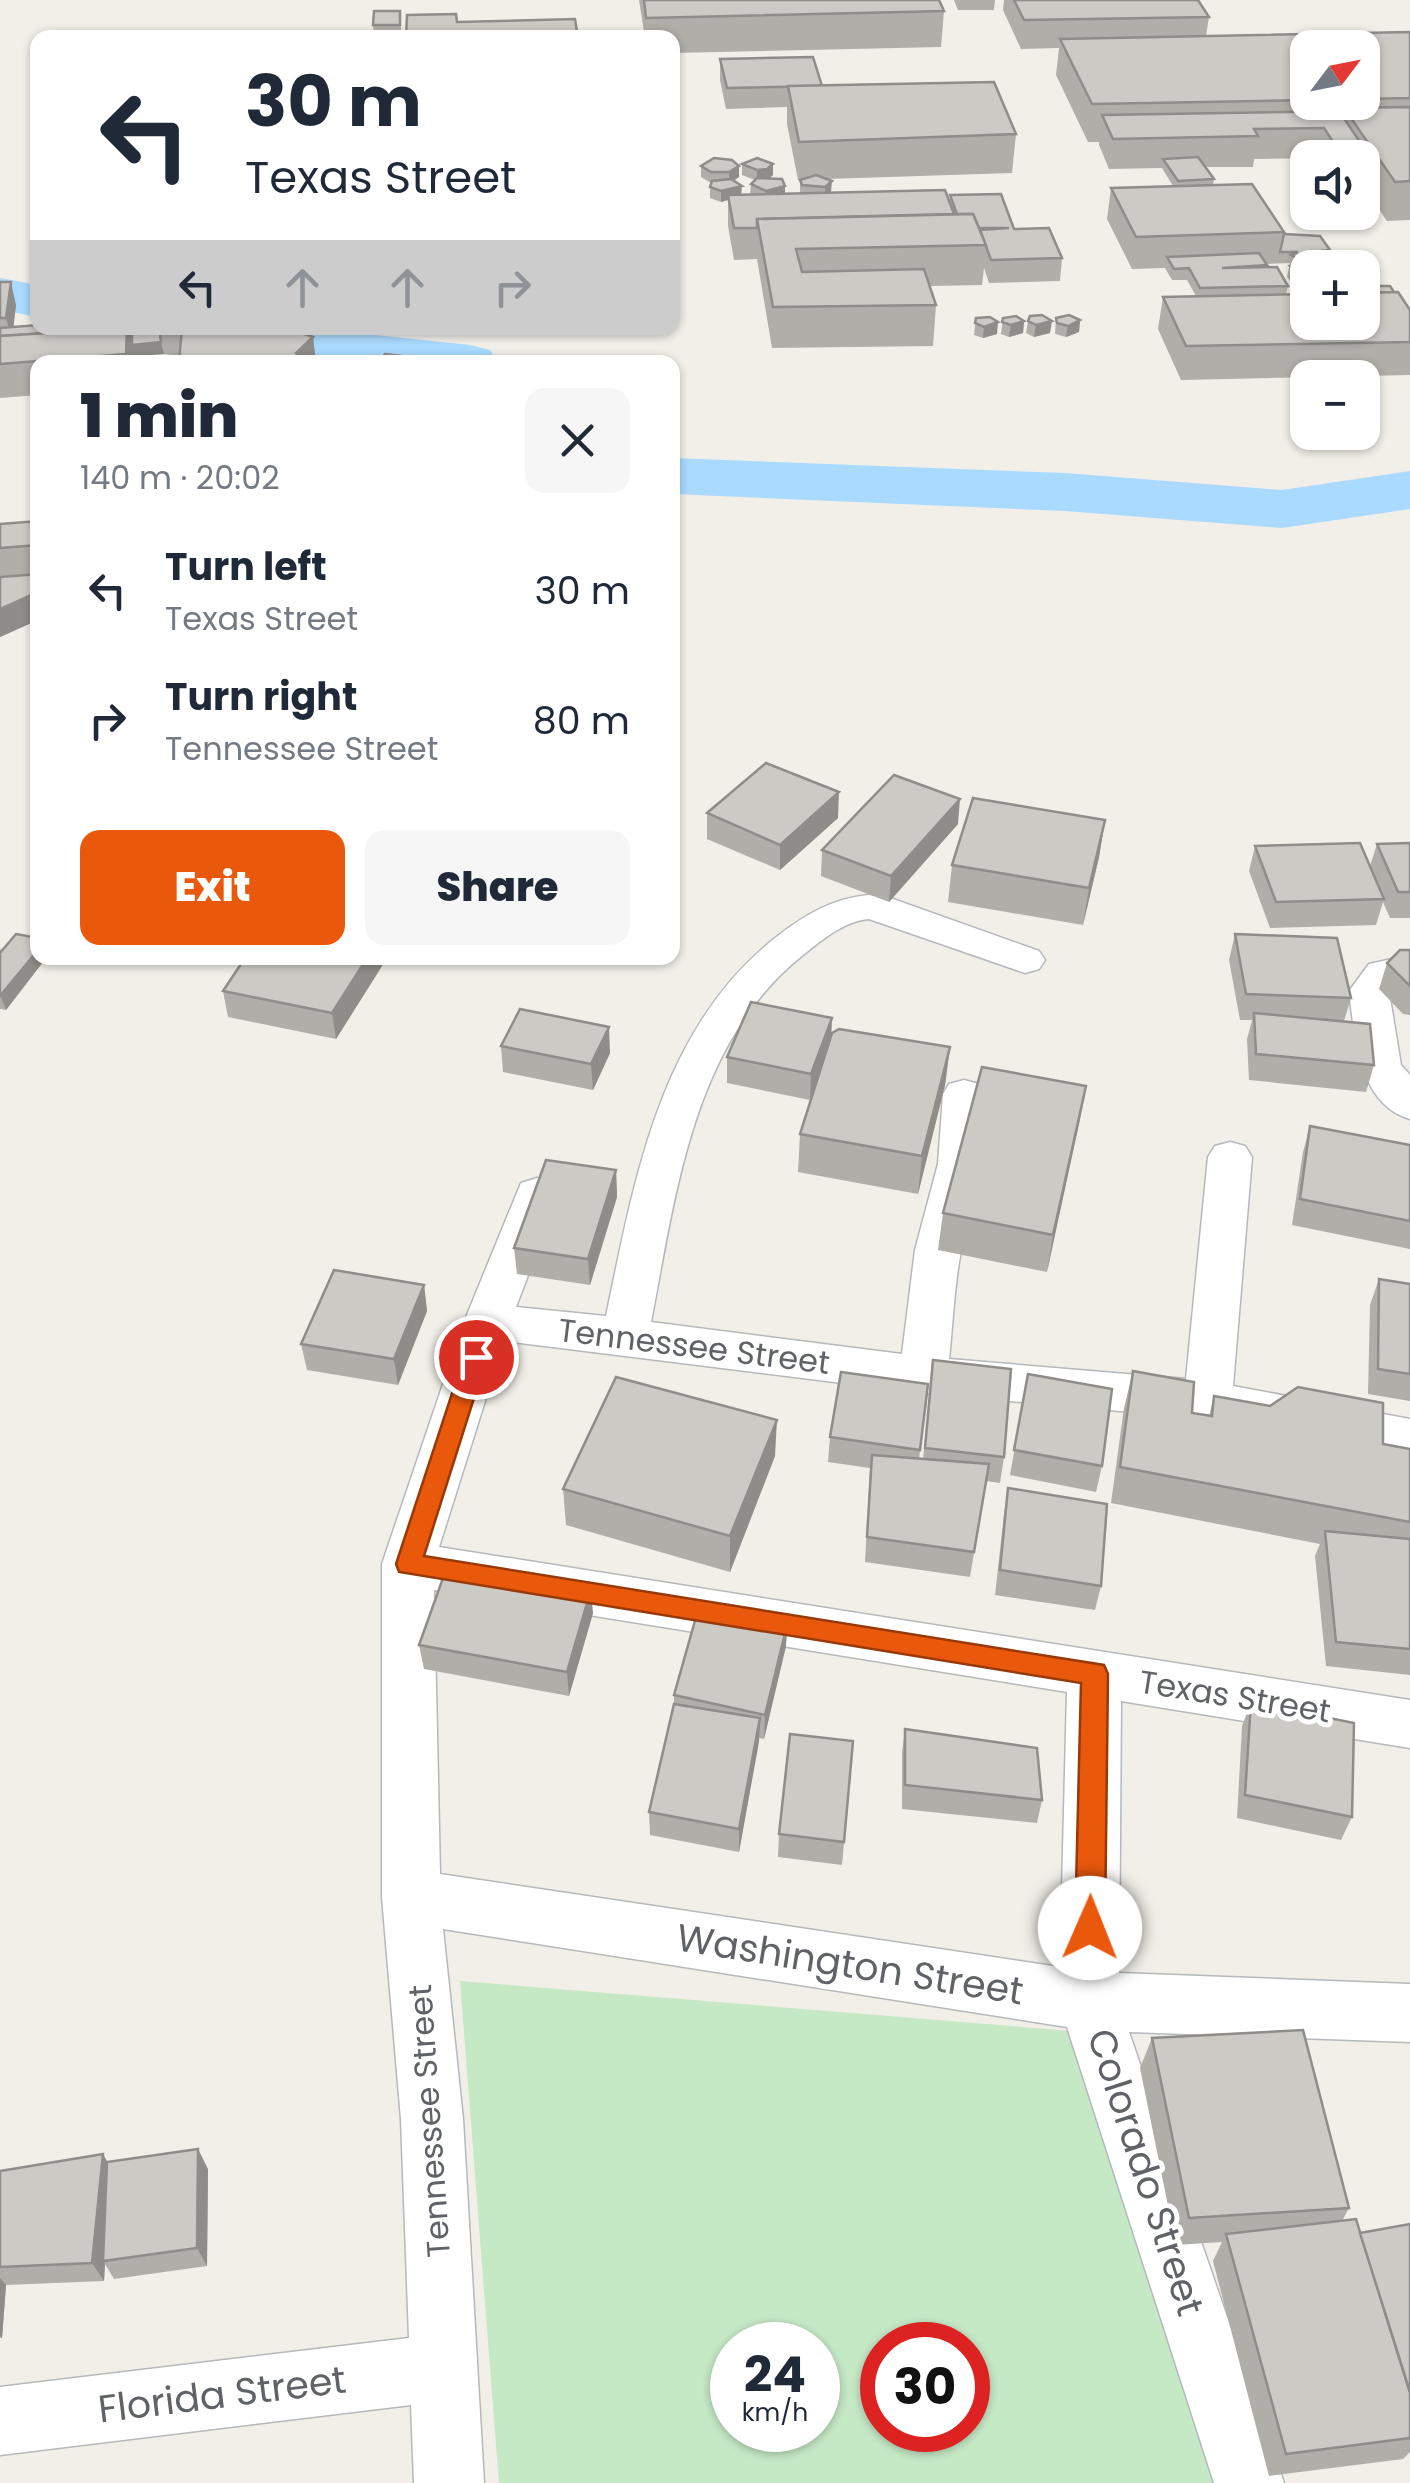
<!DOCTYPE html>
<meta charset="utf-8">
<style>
:root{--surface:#fff;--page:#f6f6f7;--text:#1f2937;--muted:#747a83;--accent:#ea580c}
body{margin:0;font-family:Poppins,sans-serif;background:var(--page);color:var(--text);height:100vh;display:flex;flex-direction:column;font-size:38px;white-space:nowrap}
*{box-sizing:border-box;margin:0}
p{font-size:32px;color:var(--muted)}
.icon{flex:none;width:55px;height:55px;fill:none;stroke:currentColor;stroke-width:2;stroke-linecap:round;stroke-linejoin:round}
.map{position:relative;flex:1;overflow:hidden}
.side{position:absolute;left:30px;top:355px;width:650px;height:610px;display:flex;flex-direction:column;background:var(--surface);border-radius:20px;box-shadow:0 2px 8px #0004}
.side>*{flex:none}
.guide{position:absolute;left:30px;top:30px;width:650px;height:305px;border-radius:20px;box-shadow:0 2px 8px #0004;background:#fff;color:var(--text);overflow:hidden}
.needle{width:65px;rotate:58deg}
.controls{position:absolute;left:1290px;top:30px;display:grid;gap:20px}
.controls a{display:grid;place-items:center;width:90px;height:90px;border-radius:20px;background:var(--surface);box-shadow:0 2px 8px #0004;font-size:50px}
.speed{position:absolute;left:710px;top:2322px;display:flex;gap:20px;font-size:50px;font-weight:700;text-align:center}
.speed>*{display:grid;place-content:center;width:130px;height:130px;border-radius:50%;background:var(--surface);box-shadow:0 2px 8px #0004;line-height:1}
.speed small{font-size:25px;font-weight:400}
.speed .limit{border:15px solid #d22;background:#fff;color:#111}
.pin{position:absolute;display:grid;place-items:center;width:85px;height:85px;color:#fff;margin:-42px;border:5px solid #fff;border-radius:50%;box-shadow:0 2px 10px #0007}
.me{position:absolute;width:110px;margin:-55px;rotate:1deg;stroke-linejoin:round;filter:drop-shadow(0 0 8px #0008)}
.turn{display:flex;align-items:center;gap:35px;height:210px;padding:0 50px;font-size:45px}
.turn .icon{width:130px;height:130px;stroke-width:2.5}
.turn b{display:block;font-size:70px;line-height:85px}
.lanes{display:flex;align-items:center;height:95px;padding:0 50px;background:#0003;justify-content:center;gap:50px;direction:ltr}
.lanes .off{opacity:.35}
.round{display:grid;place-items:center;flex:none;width:105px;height:105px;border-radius:20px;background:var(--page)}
.overview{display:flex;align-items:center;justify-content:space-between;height:170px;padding:0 50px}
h1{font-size:60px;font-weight:800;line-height:75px}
.action{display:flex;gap:20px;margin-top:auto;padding:20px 50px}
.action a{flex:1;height:115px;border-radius:20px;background:var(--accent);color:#fff;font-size:40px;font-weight:800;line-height:115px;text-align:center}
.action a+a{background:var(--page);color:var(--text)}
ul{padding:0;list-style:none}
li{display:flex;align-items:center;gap:30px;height:130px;padding:0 50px}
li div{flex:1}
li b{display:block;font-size:38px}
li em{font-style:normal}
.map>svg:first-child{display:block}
.green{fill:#c5e8c5;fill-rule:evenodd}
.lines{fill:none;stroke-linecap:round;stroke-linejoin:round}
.river{fill:#aadaff;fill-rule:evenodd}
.street-casing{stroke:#b5b8bc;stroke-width:3}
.street{fill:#fff;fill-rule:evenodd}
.wall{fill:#afaea9;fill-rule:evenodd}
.shaded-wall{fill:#8f8d8a}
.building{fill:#cccac5;stroke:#8f8d8a;stroke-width:2.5}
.route{fill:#ea580c;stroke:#983908;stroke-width:2.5}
.labels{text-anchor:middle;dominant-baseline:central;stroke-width:10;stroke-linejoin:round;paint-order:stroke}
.street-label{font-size:32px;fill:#5f6368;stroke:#fff}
.near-street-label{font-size:38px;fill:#5f6368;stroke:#fff}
</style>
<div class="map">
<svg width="1410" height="2483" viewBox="0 0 1410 2483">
<rect width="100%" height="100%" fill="#f1efe8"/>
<!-- green -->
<path class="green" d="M460 1981 1084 2032 1214 2483H499ZM732 2345H818V2430H732ZM882 2345H968V2430H882Z"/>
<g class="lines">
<!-- river -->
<g class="river">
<path d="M0 278 38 285V317L0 310Z"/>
<path d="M134 328H310L470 345 490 350 498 362H321L161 345 141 340Z"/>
<path d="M672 458 1065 473 1282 490 1410 471V509L1282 528 1065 511 672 494Z"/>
</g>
<!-- street casing -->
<g class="street-casing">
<g id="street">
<path d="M869 895 893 899 1039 951 1045 960 1039 969 1025 973 869 919C844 921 822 940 803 955 693 1042 676 1192 651 1322L902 1354 915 1250 938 1164 943 1094 949 1084 964 1080 979 1084C1000 1119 967 1210 961 1251 954 1286 953 1323 949 1359L1186 1379 1208 1157 1215 1146 1230 1142 1245 1146 1252 1157 1233 1386 1410 1419V1457L1208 1419 923 1393 504 1341 439 1547 1410 1700V1748L1121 1701 1119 1973 1410 1984V2042L1129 2032 1284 2483H1214L1067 2027 443 1929 463 2119 484 2483H414L411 2405 0 2455V2387L409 2338 401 2119 382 1897V1564L464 1322 521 1183 537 1178 553 1183 559 1194 516 1307 606 1316C635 1178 660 1026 779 935 806 914 834 898 869 895ZM434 1590 1067 1692 1060 1967 440 1874Z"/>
<path d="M1410 955V981L1396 983 1389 992 1401 1065 1410 1075V1119C1358 1104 1355 1036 1349 991L1369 964Z"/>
</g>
</g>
<!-- street -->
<use href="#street" class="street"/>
</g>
<!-- wall -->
<g class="wall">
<path d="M639 0H939L944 11 941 47 672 53V38H645Z"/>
<path d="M954 0H995L994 10H958Z"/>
<path d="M1004 0H1198L1209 17 1206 36 1410 32V220L1387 221 1362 185V158L1254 159 1253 167H1206L1214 179 1213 185 1284 232V234L1330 250 1327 262 1314 263 1308 268V322L1410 310V375L1181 380 1158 329 1163 297 1196 296 1187 280H1172L1165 268 1132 269 1107 219 1111 188 1173 186 1162 168 1109 169 1099 145V142H1088L1056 75 1059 48 1021 49 1003 10ZM1308 48H1362V102H1308ZM1290 263 1287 277 1300 294H1286L1288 286 1267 268V264Z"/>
<path d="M401 21V35H374L373 25Z"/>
<path d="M720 59 1016 134 1012 173 827 179 831 193 950 203V195L1014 229 1062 258 1060 281 989 283 984 268 982 285 930 286 936 305 933 346 772 348 757 259 734 260 728 226V200L721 202 710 198V187L711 183 701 177V166H739V177L734 181 742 195H750L751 184 755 180 742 175V164L773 175 768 179 785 194 800 193V180H798L787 124V107L726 109 720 80Z"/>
<path d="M0 282 16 305 13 327 288 328 313 337 316 362H179L180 356 164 354 134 356V362H38V395L0 398Z"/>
<path d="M976 318 997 334 983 338 974 335Z"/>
<path d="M1003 318 1024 321 1023 333 1009 337 1001 334Z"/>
<path d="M1056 318 1080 320 1079 332 1066 337 1055 334Z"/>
<path d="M1028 321 1050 333 1034 337 1026 333Z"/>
<path d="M38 521V620L0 637V524Z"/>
<path d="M707 813 838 818 780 870 707 839Z"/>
<path d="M1105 820 1099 857 1083 925 948 902 952 865Z"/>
<path d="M958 824 889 902 821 876 822 850Z"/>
<path d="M1410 843V918H1390L1383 902 1376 925 1270 928 1249 871 1255 846 1370 866 1377 844Z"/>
<path d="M1235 934 1351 998 1344 1021 1374 1065 1366 1092 1249 1080 1247 1039 1252 1020H1240L1229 960Z"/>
<path d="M0 947 1 951 46 958 6 1010 0 1009Z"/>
<path d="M1410 950V1015L1403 1014 1379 989 1387 963Z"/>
<path d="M387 958 336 1039 228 1017 223 991Z"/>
<path d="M831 1034 950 1047 945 1085 918 1194 798 1172 800 1134 815 1086 810 1100 727 1083V1057Z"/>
<path d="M501 1046 610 1053 593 1090 503 1072Z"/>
<path d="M1086 1086 1047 1272 938 1250 943 1213Z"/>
<path d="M1310 1126 1410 1145V1249L1292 1225 1303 1152Z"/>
<path d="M616 1170 617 1197 590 1285 517 1274 514 1248Z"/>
<path d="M1379 1279 1410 1284V1401L1368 1394 1370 1305Z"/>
<path d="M424 1285 427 1311 398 1385 307 1370 301 1344Z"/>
<path d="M933 1360 1004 1457 1000 1483 986 1481 970 1577 865 1562 870 1468 828 1462 830 1437 928 1384 919 1459H923Z"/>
<path d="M1133 1371 1192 1413 1209 1416 1214 1396 1383 1444 1410 1449V1675L1326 1666 1315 1556 1320 1544 1111 1503 1124 1408Z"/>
<path d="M1028 1374 1102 1466 1096 1492 1010 1475Z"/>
<path d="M775 1456 730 1572 566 1525 563 1489Z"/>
<path d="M1008 1488 1101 1586 1095 1610 995 1595 1004 1514Z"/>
<path d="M593 1613 569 1696 424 1669 419 1645Z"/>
<path d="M786 1646 764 1739 759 1738 739 1852 650 1835 649 1812 674 1704V1695Z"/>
<path d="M1251 1702 1352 1817 1341 1840 1237 1818 1242 1726Z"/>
<path d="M905 1729 1042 1800 1037 1823 902 1809V1752Z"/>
<path d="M853 1741 842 1865 778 1857 779 1834Z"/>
<path d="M1152 2038 1349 2208 1342 2221 1360 2233 1410 2224V2452L1403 2459 1269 2476 1213 2261 1222 2242 1176 2245 1140 2068Z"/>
<path d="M103 2154 107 2162 208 2169 207 2266 114 2279 105 2264 104 2281 6 2285 2 2338H0V2171Z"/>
</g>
<!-- shaded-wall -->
<g class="shaded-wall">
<path d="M773 164V175L767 180 757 181V170Z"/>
<path d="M739 166V177L729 183V172Z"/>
<path d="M832 181 831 192 825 198V187Z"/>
<path d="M742 186 741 197 728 195V200L721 202V191Z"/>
<path d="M785 186V197L766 202V191Z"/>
<path d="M1315 257 1313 268 1299 272 1302 261Z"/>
<path d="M11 282 16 305 12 340 6 318Z"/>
<path d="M1080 320 1079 332 1066 337 1068 326Z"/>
<path d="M1024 321 1023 333 1009 337 1011 325Z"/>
<path d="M1052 321 1050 333 1034 337 1036 325Z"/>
<path d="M998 322 997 334 983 338 984 327Z"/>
<path d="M127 328H133L161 342 164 354 134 356V362H127L126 354Z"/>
<path d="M313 337 316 362H297L296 353Z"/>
<path d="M38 592V620L0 637V609Z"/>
<path d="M839 792 838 818 780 870V845Z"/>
<path d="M960 799 958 824 889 902 891 876Z"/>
<path d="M1105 820 1099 857 1083 925 1089 888Z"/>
<path d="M38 950V958H46L6 1010 1 997Z"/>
<path d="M367 958H387L336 1039 332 1013Z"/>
<path d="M832 1018 831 1045 810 1100 811 1074Z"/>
<path d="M609 1027 610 1053 593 1090 591 1064Z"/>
<path d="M950 1047 945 1085 918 1194 922 1156Z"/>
<path d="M1086 1086 1079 1124 1047 1272 1053 1235Z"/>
<path d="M616 1170 617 1197 590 1285 588 1259Z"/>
<path d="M424 1285 427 1311 398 1385 394 1359Z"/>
<path d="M777 1420 775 1456 730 1572V1536Z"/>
<path d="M591 1589 593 1613 569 1696 567 1672Z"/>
<path d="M788 1621 786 1646 764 1739 765 1715Z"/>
<path d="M760 1718 759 1742 739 1852V1829Z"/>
<path d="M198 2149 208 2169 207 2266 197 2248Z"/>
<path d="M103 2154 114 2174 103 2261 105 2264 104 2281 92 2263Z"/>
<path d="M0 2278 6 2285 2 2338 0 2336Z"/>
</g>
<!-- building -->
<g class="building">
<path d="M644 0H939L944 11 646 18Z"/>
<path d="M1014 0H1198L1209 17 1024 20Z"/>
<path d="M374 11H400V25H373Z"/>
<path d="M456 14 457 22 575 19 578 38H406L407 15Z"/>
<path d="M1410 32V98L1362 99V48H1308V100L1092 104 1060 39Z"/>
<path d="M813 57 822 86 727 88 720 59Z"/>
<path d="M994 82 1016 134 799 142 788 86Z"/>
<path d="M1410 107V181L1395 182 1344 108Z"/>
<path d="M1339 111 1364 148H1337L1324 128 1254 129 1258 136 1113 139 1102 115Z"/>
<path d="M1198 157 1214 179 1178 181 1163 159Z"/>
<path d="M714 158 732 160 739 166 729 172H711L701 166Z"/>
<path d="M757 158 773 164 767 169 757 170 742 164Z"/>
<path d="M816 175 832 181 825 187 802 185 800 180Z"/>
<path d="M757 178 782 179 785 186 766 191 751 184Z"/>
<path d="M731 179 742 186 721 191 710 187 712 181Z"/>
<path d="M1252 184 1284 232 1136 237 1111 188Z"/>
<path d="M945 190 954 214 757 219V228H734L728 195Z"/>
<path d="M1001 194 1014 229 1049 228 1062 258 991 260 980 230 1009 228H979L973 214H957L950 195Z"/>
<path d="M973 214 986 245 796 249 802 272 924 269 936 305 773 307 757 219Z"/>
<path d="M1284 234 1320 236 1330 250 1304 253 1315 257 1302 261 1291 255 1298 252H1280Z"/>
<path d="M1259 253 1267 265 1222 268 1277 267 1288 286 1200 288 1189 268 1174 269 1167 257Z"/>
<path d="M1315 264 1318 268H1308V272L1295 273 1290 266Z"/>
<path d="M1308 274V284H1303L1296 275Z"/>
<path d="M0 282H11L6 318H0Z"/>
<path d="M1362 286H1390L1394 292 1363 293Z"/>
<path d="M1398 292 1410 310V342L1186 346 1163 297 1308 294V322H1362V293Z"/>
<path d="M1042 315 1052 321 1036 325 1028 321 1030 316Z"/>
<path d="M1069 315 1080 320 1068 326 1057 323 1056 318Z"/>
<path d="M1016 316 1024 321 1011 325 1002 322 1003 318Z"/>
<path d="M990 317 998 322 984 327 975 323 976 318Z"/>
<path d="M38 325V328H124L0 336V328Z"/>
<path d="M127 328 126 354 0 364V336Z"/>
<path d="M132 328H159L161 342 132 345Z"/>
<path d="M182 328H288L313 337 296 353 304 362H179Z"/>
<path d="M385 354 409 357 405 362H379Z"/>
<path d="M38 521V545L0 548V524Z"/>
<path d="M38 574V592L0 609V577Z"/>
<path d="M766 763 839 792 780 845 707 813Z"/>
<path d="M894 775 960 799 891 876 822 850Z"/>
<path d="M973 798 1105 820 1089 888 952 865Z"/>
<path d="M1360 843 1384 899 1276 902 1255 846Z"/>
<path d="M1410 843V892H1398L1377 844Z"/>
<path d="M16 934 38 938V950L0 996V953Z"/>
<path d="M1235 934 1337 938 1351 998 1246 994Z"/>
<path d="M1400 950H1410V986L1387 963Z"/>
<path d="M245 958H367L332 1013 223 991Z"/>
<path d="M751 1002 832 1018 811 1074 727 1057Z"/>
<path d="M520 1009 609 1027 591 1064 501 1046Z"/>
<path d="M1254 1013 1370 1024 1374 1065 1256 1054Z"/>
<path d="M839 1029 950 1047 922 1156 800 1134 832 1033Z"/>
<path d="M982 1067 1086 1086 1053 1235 943 1213Z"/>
<path d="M1310 1126 1410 1145V1221L1300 1199Z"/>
<path d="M546 1160 616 1170 588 1259 514 1248Z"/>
<path d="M334 1270 424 1285 394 1359 301 1344Z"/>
<path d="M1379 1279 1410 1284V1374L1378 1369Z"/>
<path d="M933 1360 1011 1369 1004 1457 925 1448Z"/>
<path d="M1133 1371 1194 1382 1192 1413 1212 1416 1214 1396 1270 1406 1298 1387 1383 1403V1444L1410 1449V1522L1120 1467Z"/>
<path d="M841 1372 928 1384 920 1450 830 1437Z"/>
<path d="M1028 1374 1112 1389 1102 1466 1014 1450Z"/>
<path d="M616 1377 777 1420 730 1536 563 1489Z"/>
<path d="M872 1455 989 1464 974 1552 867 1537Z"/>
<path d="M1008 1488 1107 1504 1101 1586 1000 1570Z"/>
<path d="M1325 1531 1410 1539V1649L1336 1642Z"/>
<path d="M448 1564 591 1589 567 1672 419 1645Z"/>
<path d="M700 1603 788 1621 765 1715 674 1695Z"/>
<path d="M1251 1702 1354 1723 1352 1817 1245 1795Z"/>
<path d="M674 1704 760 1718 739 1829 649 1812Z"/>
<path d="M905 1729 1037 1748 1042 1800 905 1785Z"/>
<path d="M790 1734 853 1741 844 1842 779 1834Z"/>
<path d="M1303 2030 1349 2208 1189 2218 1152 2038Z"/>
<path d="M198 2149 197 2248 103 2261 107 2162Z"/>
<path d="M103 2154 92 2263 0 2267V2171Z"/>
<path d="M1356 2219 1410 2393V2438L1286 2454 1226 2234Z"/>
<path d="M1410 2224V2392L1360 2233Z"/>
</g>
<!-- route -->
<path class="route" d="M476 1348 484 1351 487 1357 424 1556 1104 1665 1108 1674 1105 1928 1100 1938 1090 1942 1080 1938 1075 1928 1081 1683 399 1572 396 1564 464 1357 467 1351Z"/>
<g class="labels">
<!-- street labels -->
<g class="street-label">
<text transform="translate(694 1346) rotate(7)">Tennessee Street</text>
<text transform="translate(1235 1696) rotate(9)">Texas Street</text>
<text transform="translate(429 2121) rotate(-94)">Tennessee Street</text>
</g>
<!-- near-street labels -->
<g class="near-street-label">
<text transform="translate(850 1964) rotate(9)">Washington Street</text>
<text transform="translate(1146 2172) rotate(72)">Colorado Street</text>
<text transform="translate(222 2394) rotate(-7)">Florida Street</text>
</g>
</g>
</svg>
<div class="controls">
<a><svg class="needle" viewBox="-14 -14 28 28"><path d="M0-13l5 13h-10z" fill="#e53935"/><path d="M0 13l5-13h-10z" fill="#747a83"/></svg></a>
<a><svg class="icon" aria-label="sound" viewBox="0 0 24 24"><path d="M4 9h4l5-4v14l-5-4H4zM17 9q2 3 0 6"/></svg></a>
<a>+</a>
<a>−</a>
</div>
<div class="speed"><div>24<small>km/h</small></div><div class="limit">30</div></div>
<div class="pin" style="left:476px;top:1357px;background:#d93025"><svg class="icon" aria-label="arrive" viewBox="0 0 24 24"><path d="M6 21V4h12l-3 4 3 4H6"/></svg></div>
<svg class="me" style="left:1090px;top:1928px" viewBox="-20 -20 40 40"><circle r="19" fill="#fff"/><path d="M0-13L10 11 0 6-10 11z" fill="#ea580c"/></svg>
<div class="guide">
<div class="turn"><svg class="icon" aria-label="left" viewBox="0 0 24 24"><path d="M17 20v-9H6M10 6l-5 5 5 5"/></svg><div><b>30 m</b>Texas Street</div></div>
<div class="lanes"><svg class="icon" aria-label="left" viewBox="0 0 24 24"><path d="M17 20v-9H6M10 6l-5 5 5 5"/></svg><svg class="icon off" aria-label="ahead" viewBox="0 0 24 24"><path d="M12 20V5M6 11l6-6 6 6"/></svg><svg class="icon off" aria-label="ahead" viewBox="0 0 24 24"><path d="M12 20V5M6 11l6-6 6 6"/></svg><svg class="icon off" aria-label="right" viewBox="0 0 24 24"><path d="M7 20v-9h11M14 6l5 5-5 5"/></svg></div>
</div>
<section class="side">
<div class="overview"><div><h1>1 min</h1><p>140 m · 20:02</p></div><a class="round"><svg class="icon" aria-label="close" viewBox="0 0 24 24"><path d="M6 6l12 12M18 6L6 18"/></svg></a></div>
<ul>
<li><svg class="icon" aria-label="left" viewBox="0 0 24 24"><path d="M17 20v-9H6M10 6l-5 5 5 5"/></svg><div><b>Turn left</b><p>Texas Street</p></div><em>30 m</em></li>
<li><svg class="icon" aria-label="right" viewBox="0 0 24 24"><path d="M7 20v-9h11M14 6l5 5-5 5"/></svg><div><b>Turn right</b><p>Tennessee Street</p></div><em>80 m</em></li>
</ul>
<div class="action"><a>Exit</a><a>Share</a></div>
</section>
</div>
